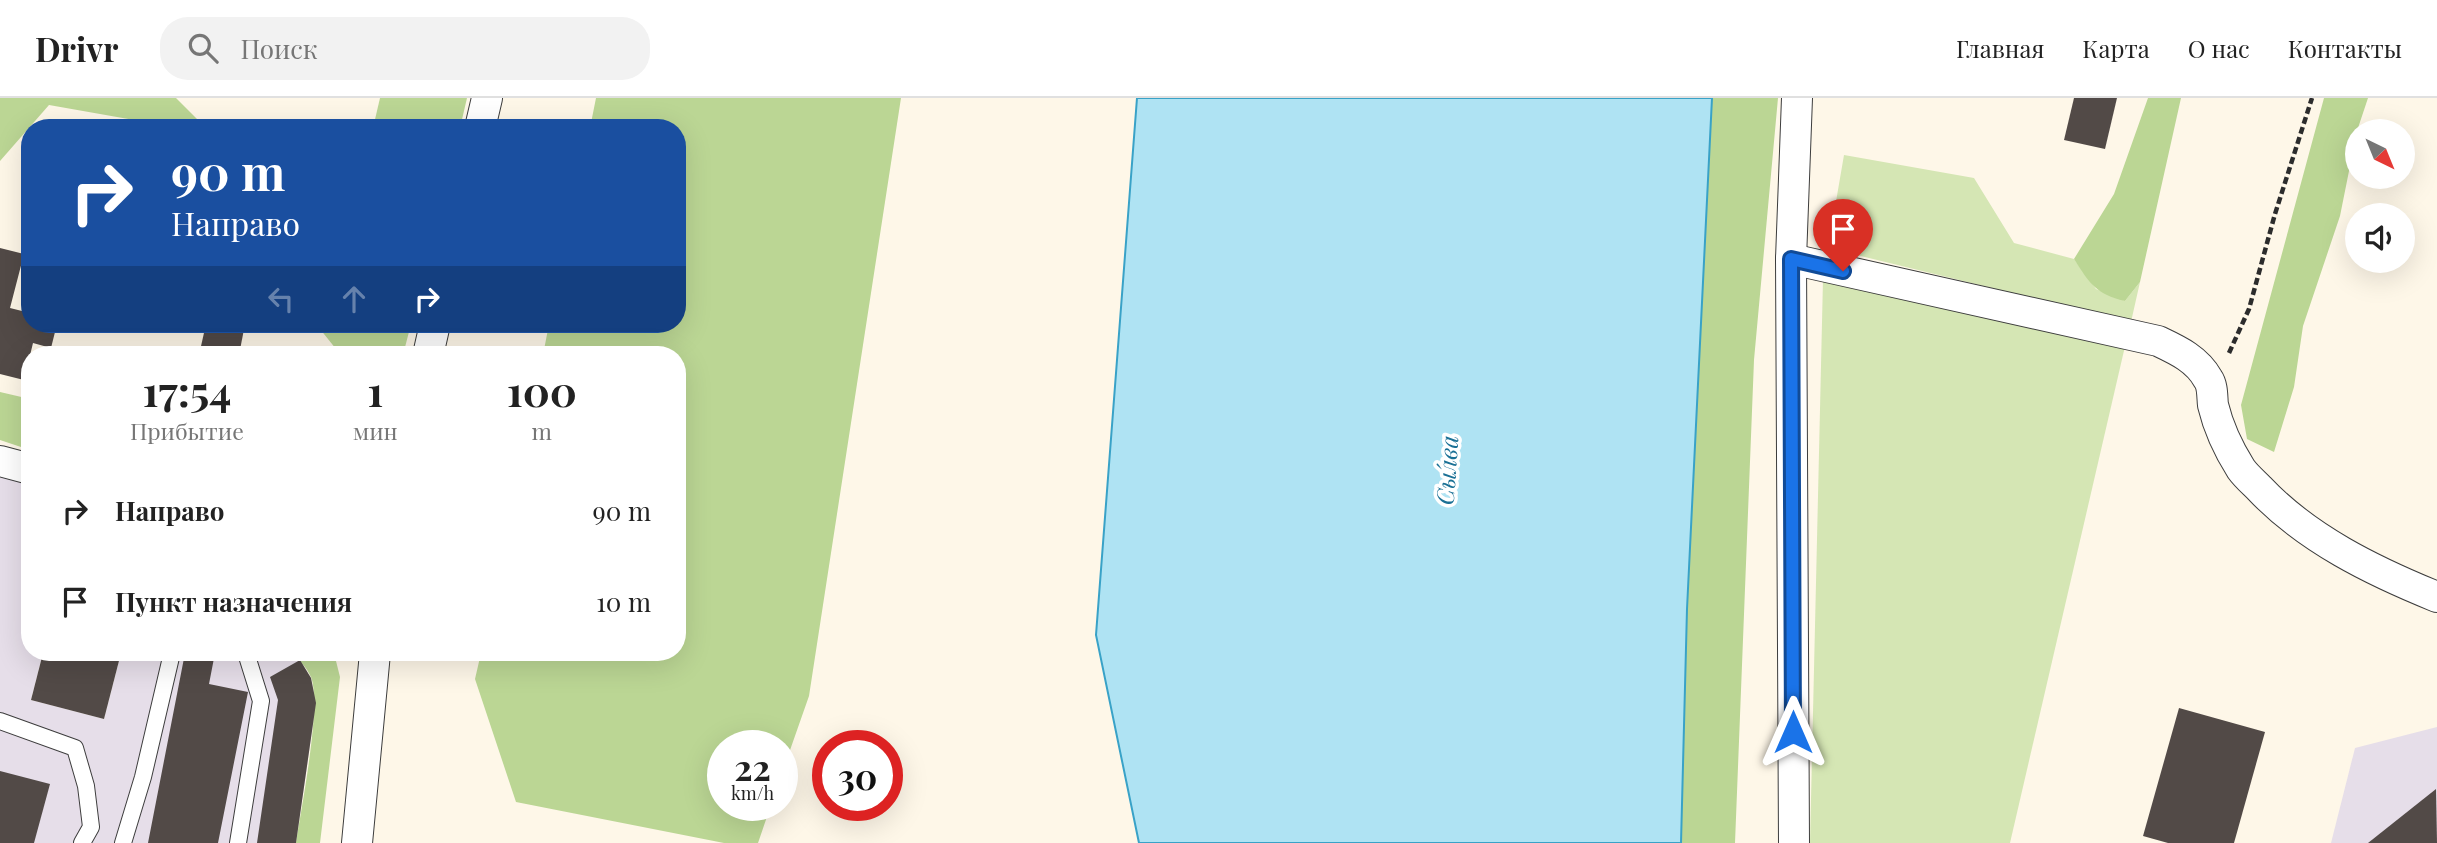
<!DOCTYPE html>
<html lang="ru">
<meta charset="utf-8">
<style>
:root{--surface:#fff;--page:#f2f2f2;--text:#222;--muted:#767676;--line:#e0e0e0}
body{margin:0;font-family:"Playfair Display",serif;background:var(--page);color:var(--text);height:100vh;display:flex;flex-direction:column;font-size:26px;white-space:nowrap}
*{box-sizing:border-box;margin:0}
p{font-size:23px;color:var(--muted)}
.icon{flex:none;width:38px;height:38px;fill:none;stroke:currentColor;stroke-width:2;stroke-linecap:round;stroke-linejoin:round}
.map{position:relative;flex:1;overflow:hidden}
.sheet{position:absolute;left:21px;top:248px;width:665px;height:315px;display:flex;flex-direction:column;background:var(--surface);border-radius:28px;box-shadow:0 7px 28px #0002}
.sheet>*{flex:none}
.hud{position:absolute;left:21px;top:21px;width:665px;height:214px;border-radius:28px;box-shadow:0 7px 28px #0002;background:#1a4fa0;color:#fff;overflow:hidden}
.needle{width:46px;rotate:137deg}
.fabs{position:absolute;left:2345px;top:21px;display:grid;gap:14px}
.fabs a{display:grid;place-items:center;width:70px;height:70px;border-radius:50%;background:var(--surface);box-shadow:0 7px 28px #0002;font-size:35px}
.speed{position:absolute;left:707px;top:632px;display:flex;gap:14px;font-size:35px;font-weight:700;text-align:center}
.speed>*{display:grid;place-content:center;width:91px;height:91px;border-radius:50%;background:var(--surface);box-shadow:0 7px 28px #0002;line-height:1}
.speed small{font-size:18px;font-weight:400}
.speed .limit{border:10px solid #d22;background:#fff;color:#111}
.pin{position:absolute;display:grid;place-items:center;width:60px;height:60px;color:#fff;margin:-72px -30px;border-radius:50% 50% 50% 0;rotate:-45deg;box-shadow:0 0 7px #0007}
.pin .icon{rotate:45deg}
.me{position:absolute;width:77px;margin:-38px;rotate:0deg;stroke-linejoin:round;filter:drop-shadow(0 0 5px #0008)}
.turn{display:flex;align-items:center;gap:24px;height:147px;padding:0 35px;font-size:32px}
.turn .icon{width:91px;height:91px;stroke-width:2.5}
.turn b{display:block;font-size:49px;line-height:60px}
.lanes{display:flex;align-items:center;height:66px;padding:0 35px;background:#0003;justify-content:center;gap:35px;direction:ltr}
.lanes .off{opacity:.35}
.eta{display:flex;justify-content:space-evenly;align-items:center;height:119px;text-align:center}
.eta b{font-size:42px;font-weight:700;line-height:49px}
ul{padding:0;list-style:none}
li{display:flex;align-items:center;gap:21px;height:91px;padding:0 35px}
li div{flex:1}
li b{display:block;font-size:26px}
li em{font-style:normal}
header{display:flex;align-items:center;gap:42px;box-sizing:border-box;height:98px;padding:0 35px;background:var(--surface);border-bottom:2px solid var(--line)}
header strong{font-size:33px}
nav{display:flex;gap:38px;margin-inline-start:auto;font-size:24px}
.search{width:490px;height:63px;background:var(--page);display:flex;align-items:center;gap:18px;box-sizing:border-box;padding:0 24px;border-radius:28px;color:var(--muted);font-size:26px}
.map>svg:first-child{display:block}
.industrial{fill:#e6dee9}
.green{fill:#d5e6b4}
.forest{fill:#bbd694}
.water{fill:#afe3f3;stroke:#39a2c7;stroke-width:2}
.building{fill:#524a47}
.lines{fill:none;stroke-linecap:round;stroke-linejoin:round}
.lane-casing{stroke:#3d3d3d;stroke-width:18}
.street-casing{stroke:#3d3d3d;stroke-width:32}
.path{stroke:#2c2c2c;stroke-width:4.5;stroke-dasharray:7 3.5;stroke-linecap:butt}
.lane{stroke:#fff;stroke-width:16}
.street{stroke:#fff;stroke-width:30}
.route-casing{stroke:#114b97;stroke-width:18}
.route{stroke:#1a73e8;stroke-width:12}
.labels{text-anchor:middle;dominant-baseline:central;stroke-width:7;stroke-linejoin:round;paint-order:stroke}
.water-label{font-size:24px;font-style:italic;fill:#1a7095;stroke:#fff}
</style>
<header>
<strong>Drivr</strong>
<div class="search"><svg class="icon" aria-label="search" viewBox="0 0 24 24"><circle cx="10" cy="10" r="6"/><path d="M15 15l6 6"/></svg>Поиск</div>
<nav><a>Главная</a><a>Карта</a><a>О нас</a><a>Контакты</a></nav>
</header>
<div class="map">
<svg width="2437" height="745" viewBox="0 0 2437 745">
<rect width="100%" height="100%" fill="#fef7e8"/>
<!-- industrial -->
<g class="industrial">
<path d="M0 378 30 386V555H43L31 602 104 621 121 555H291L300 562 311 580 316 605 296 745H0Z"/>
<path d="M2437 629V745H2331L2355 650Z"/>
</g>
<!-- green -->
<g class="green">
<path d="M1844 57 1974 80 2014 145 2074 161 2096 191 2125 203 2140 184 2131 224 1828 150Z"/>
<path d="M1823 181 2126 244 2010 745H1810Z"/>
</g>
<!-- forest -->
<g class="forest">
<path d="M0 0H176L206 30H150L151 25 49 7 0 63Z"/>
<path d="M380 0H467L460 30H373Z"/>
<path d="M596 0H901L809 598 782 675V648H723V707H771L758 745H724L516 704 475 581 481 555H677V257H543L549 226H677V30H590Z"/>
<path d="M1712 0H1778L1754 262 1735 745H1681L1687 511Z"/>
<path d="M2148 0H2181L2140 184 2125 203C2096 196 2090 186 2074 161L2114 96Z"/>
<path d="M2324 0H2368L2357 33 2340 118 2303 228 2294 289 2274 354 2247 341 2241 307Z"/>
<path d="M316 226H411L403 257H337L336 251Z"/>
<path d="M0 294 30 301V352L0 342Z"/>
<path d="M291 555H334L340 579 320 745H296C301 711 322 607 311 579 307 570 299 561 291 555Z"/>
</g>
<!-- water -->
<path class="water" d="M1137 0H1712L1687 511 1681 745H1139L1096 537Z"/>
<!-- building -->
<g class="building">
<path d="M2074 0H2117L2105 51 2064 42Z"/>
<path d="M0 150 24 156 10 210 30 215V226H57L51 250 33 245 24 282 0 276Z"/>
<path d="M206 226H245L239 257H199Z"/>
<path d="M281 251 298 257H278Z"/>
<path d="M177 252 198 256V257H176Z"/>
<path d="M43 555H121L104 621 31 602Z"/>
<path d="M185 555H215L209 586 248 594 218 745H148Z"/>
<path d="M300 562 311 580 316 605 296 745H257L278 602 270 579Z"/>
<path d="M2179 610 2265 634 2234 745H2168L2143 738Z"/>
<path d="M0 673 50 686 34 745H0Z"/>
<path d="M2436 691 2437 745H2368Z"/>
</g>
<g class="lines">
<!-- lane casing -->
<g class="lane-casing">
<g id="lane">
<path d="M0 623 75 650 86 688 91 729 82 745"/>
<path d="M123 745 143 679 172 555"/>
<path d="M238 745 261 603 246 555"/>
</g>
</g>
<!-- street casing -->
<g class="street-casing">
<g id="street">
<path d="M480 30 487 0"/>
<path d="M1791 161 2158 243C2177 252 2197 261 2208 281 2213 288 2212 299 2213 307 2218 328 2229 352 2241 371 2246 378 2253 384 2259 390 2307 441 2373 473 2437 499"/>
<path d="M428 257 435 226"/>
<path d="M0 363 30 371"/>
<path d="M357 745 375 555"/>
<path d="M1794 745 1791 161 1797 0"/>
</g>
</g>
<!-- path -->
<path class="path" d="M2229 255 2249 211 2275 116 2312 0"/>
<!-- lane -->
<use href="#lane" class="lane"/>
<!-- street -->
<use href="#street" class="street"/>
</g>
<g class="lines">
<!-- route casing -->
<g class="route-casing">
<path id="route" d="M1793 634 1791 161 1843 173"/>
</g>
<!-- route -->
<use href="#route" class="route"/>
</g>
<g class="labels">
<!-- water labels -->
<g class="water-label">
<text transform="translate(1446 372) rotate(-86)">Сы́лва</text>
</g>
</g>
</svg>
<div class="fabs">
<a><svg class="needle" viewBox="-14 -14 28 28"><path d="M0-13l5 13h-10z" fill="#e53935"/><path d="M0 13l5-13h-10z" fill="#767676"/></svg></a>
<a><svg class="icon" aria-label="sound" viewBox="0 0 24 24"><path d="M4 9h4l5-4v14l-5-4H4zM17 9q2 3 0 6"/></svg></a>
</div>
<div class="speed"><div>22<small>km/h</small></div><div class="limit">30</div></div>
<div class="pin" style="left:1843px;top:173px;background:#d93025"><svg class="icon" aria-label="arrive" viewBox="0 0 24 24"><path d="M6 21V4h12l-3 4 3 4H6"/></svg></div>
<svg class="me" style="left:1793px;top:634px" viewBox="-20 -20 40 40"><path d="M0-17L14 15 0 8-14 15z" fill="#1a73e8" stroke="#fff" stroke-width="4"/></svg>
<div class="hud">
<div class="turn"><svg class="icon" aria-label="right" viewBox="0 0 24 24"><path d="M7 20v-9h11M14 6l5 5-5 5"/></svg><div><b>90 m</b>Направо</div></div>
<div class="lanes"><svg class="icon off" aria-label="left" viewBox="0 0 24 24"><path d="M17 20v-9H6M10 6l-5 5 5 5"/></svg><svg class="icon off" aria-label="ahead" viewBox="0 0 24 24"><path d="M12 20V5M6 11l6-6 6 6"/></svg><svg class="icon" aria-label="right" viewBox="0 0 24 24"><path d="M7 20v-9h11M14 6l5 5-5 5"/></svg></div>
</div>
<section class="sheet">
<div class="eta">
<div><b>17:54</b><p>Прибытие</p></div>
<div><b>1</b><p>мин</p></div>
<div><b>100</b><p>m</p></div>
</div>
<ul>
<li><svg class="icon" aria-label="right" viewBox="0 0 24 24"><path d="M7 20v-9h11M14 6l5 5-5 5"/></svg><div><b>Направо</b></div><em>90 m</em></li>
<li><svg class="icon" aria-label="arrive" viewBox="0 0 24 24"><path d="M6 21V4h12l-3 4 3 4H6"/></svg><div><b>Пункт назначения</b></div><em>10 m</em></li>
</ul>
</section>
</div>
